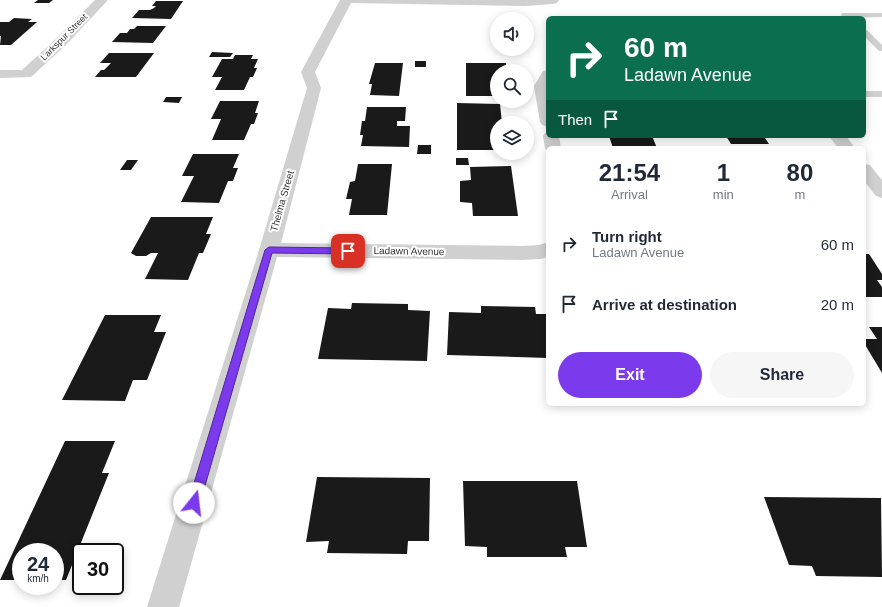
<!DOCTYPE html>
<style>
:root{--surface:#fff;--page:#f6f6f7;--text:#1f2937;--muted:#747a83;--accent:#7c3aed}
body{margin:0;font-family:Arial,sans-serif;background:var(--page);color:var(--text);height:100vh;display:flex;flex-direction:column;font-size:15px;white-space:nowrap}
*{box-sizing:border-box;margin:0}
p{font-size:13px;color:var(--muted)}
.icon{flex:none;width:22px;height:22px;fill:none;stroke:currentColor;stroke-width:2;stroke-linecap:round;stroke-linejoin:round}
.map{position:relative;flex:1;overflow:hidden}
.details{position:absolute;left:546px;top:146px;width:320px;height:260px;display:flex;flex-direction:column;background:var(--surface);border-radius:6px;box-shadow:0 2px 10px #0003}
.details>*{flex:none}
.banner{position:absolute;left:546px;top:16px;width:320px;height:122px;border-radius:6px;box-shadow:0 2px 10px #0003;background:#0b6e4f;color:#fff;overflow:hidden}
.buttons{position:absolute;left:490px;top:12px;display:grid;gap:8px}
.buttons a{display:grid;place-items:center;width:44px;height:44px;border-radius:50%;background:var(--surface);box-shadow:0 2px 10px #0003;font-size:20px}
.speed{position:absolute;left:12px;top:543px;display:flex;gap:8px;font-size:20px;font-weight:700;text-align:center}
.speed>*{display:grid;place-content:center;width:52px;height:52px;border-radius:50%;background:var(--surface);box-shadow:0 2px 10px #0003;line-height:1}
.speed small{font-size:10px;font-weight:400}
.speed .limit{border:2px solid #111;border-radius:6px;background:#fff;color:#111}
.pin{position:absolute;display:grid;place-items:center;width:34px;height:34px;color:#fff;margin:-17px;border-radius:8px;box-shadow:0 2px 6px #0006}
.me{position:absolute;width:44px;margin:-22px;rotate:16deg;stroke-linejoin:round;filter:drop-shadow(0 0 3px #0008)}
.turn{display:flex;align-items:center;gap:14px;height:84px;padding:0 12px;font-size:18px}
.turn .icon{width:52px;height:52px;stroke-width:2.5}
.turn b{display:block;font-size:28px;line-height:34px}
.then{display:flex;align-items:center;height:38px;padding:0 12px;background:#0003;gap:8px;font-size:15px}
.eta{display:flex;justify-content:space-evenly;align-items:center;height:68px;text-align:center}
.eta b{font-size:24px;font-weight:700;line-height:28px}
.cta{display:flex;gap:8px;margin-top:auto;padding:8px 12px}
.cta a{flex:1;height:46px;border-radius:24px;background:var(--accent);color:#fff;font-size:16px;font-weight:700;line-height:46px;text-align:center}
.cta a+a{background:var(--page);color:var(--text)}
ul{padding:0;list-style:none}
li{display:flex;align-items:center;gap:12px;height:60px;padding:0 12px}
li div{flex:1}
li b{display:block;font-size:15px}
li em{font-style:normal}
.map>svg:first-child{display:block}
.building{fill:#1a1a1a}
.lines{fill:none;stroke-linecap:round;stroke-linejoin:round}
.service{fill:#d0d0d0;fill-rule:evenodd}
.minor{fill:#d0d0d0;fill-rule:evenodd}
.route{fill:#7c3aed;stroke:#51269a}
.labels{text-anchor:middle;dominant-baseline:central;stroke-width:4;stroke-linejoin:round;paint-order:stroke}
.far-street-label{font-size:9px;fill:#333;stroke:#fff}
.street-label{font-size:10px;fill:#333;stroke:#fff}
</style>
<div class="map">
<svg width="882" height="607" viewBox="0 0 882 607">
<rect width="100%" height="100%" fill="#fff"/>
<!-- building -->
<g class="building">
<path d="M38 0H53L49 3H34Z"/>
<path d="M156 1H183L171 19 132 18 139 10H150L154 8 156 6H152Z"/>
<path d="M14 18 32 19 28 22H37L11 45H0L1 36H0V22H9Z"/>
<path d="M137 26H166L153 43 112 42 120 33H127L130 29H134Z"/>
<path d="M212 52 233 53 230 57H209Z"/>
<path d="M109 53H154L136 77H95L101 70H104L111 63H100Z"/>
<path d="M235 55H253L251 59H258L254 68H257L253 77H250L244 90H215L222 77H212L222 59H233Z"/>
<rect x="415" y="61" width="11" height="6"/>
<path d="M375 63H403L399 96 370 95 372 84H369Z"/>
<path d="M466 63H506L507 71H497V96H466Z"/>
<path d="M166 97H182L179 103 163 102Z"/>
<path d="M220 101H259L255 113H258L254 124H251L244 140H212L221 119H211Z"/>
<path d="M457 103 500 104 502 123H497V150H457Z"/>
<path d="M367 107H406L405 121H397V126H410L409 147 361 146 363 135H360L362 121H365Z"/>
<path d="M609 136H652L657 148H613Z"/>
<path d="M726 136H787L788 138H765L769 144H731Z"/>
<path d="M418 145H431V154H417Z"/>
<path d="M193 154H239L233 168H238L233 181H228L219 203 181 202 194 176H182Z"/>
<path d="M456 158H468L469 165H456Z"/>
<path d="M127 160H138L131 170H120Z"/>
<path d="M358 164H392L387 215H349L352 199H346L350 182 355 181Z"/>
<path d="M511 166 518 216H473L472 203 460 202V181L471 180 470 167Z"/>
<path d="M151 217H213L206 234H211L203 253H199L188 280 145 279 158 253H151L146 256H136L131 253Z"/>
<path d="M864 254H869L882 274V280H877L882 287V297H864Z"/>
<path d="M352 303 408 304V310L430 311 427 361 318 359 328 308 351 309Z"/>
<path d="M481 306 535 307 536 314H548V358L447 355 449 312 481 313Z"/>
<path d="M105 315H161L154 332H166L147 380H133L125 401 62 400Z"/>
<path d="M869 327H882V373L864 343V339H877Z"/>
<path d="M65 441H115L102 473H109L66 580H55V552H21V580H0Z"/>
<path d="M317 477 430 478 429 541H408L407 554 327 553 329 541 306 542Z"/>
<path d="M463 481H577L587 547H565L567 557H487V547L465 546Z"/>
<path d="M764 497 881 498 882 577 816 576 812 566 789 565Z"/>
</g>
<g class="lines">
<!-- service -->
<g class="service">
<path d="M842 13H882V17L844 18 841 15Z"/>
<path d="M864 30H867L882 45V51H879L864 36Z"/>
<rect x="864" y="91" width="18" height="6"/>
</g>
<!-- minor -->
<g class="minor">
<path d="M95 0H108L66 45 31 77 0 78V70H22L56 39Z"/>
<path d="M340 0H559L557 3 553 4 525 6 351 3 315 72 321 88 281 243 522 246 539 245 548 242V257L541 259 522 260 277 257 179 607H147L259 250 307 88 301 72Z"/>
<path d="M548 70V127L542 125 540 122 534 86 543 71Z"/>
<path d="M548 132V136H559L561 148H548L547 152 545 148 543 136 545 133Z"/>
<path d="M829 136H846L855 148H838Z"/>
<path d="M864 164 870 165 882 180V198L876 196 864 181Z"/>
</g>
</g>
<!-- route -->
<path class="route" d="M269 247 348 248 352 251 348 254 272 253 200 503 198 507 194 509 190 507 188 503 265 250Z"/>
<g class="labels">
<!-- far-street labels -->
<g class="far-street-label">
<text transform="translate(64 37) rotate(-45)">Larkspur Street</text>
</g>
<!-- street labels -->
<g class="street-label">
<text transform="translate(282 201) rotate(-74)">Thelma Street</text>
<text transform="translate(409 251) rotate(1)">Ladawn Avenue</text>
</g>
</g>
</svg>
<div class="buttons">
<a><svg class="icon" aria-label="sound" viewBox="0 0 24 24"><path d="M4 9h4l5-4v14l-5-4H4zM17 9q2 3 0 6"/></svg></a>
<a><svg class="icon" aria-label="search" viewBox="0 0 24 24"><circle cx="10" cy="10" r="6"/><path d="M15 15l6 6"/></svg></a>
<a><svg class="icon" aria-label="layers" viewBox="0 0 24 24"><path d="M12 4l9 5-9 5-9-5zM3 14l9 5 9-5"/></svg></a>
</div>
<div class="speed"><div>24<small>km/h</small></div><div class="limit">30</div></div>
<div class="pin" style="left:348px;top:251px;background:#d93025"><svg class="icon" aria-label="arrive" viewBox="0 0 24 24"><path d="M6 21V4h12l-3 4 3 4H6"/></svg></div>
<svg class="me" style="left:194px;top:503px" viewBox="-20 -20 40 40"><circle r="19" fill="#fff"/><path d="M0-13L10 11 0 6-10 11z" fill="#7c3aed"/></svg>
<div class="banner">
<div class="turn"><svg class="icon" aria-label="right" viewBox="0 0 24 24"><path d="M7 20v-9h11M14 6l5 5-5 5"/></svg><div><b>60 m</b>Ladawn Avenue</div></div>
<div class="then">Then<svg class="icon" aria-label="arrive" viewBox="0 0 24 24"><path d="M6 21V4h12l-3 4 3 4H6"/></svg></div>
</div>
<section class="details">
<div class="eta">
<div><b>21:54</b><p>Arrival</p></div>
<div><b>1</b><p>min</p></div>
<div><b>80</b><p>m</p></div>
</div>
<ul>
<li><svg class="icon" aria-label="right" viewBox="0 0 24 24"><path d="M7 20v-9h11M14 6l5 5-5 5"/></svg><div><b>Turn right</b><p>Ladawn Avenue</p></div><em>60 m</em></li>
<li><svg class="icon" aria-label="arrive" viewBox="0 0 24 24"><path d="M6 21V4h12l-3 4 3 4H6"/></svg><div><b>Arrive at destination</b></div><em>20 m</em></li>
</ul>
<div class="cta"><a>Exit</a><a>Share</a></div>
</section>
</div>
